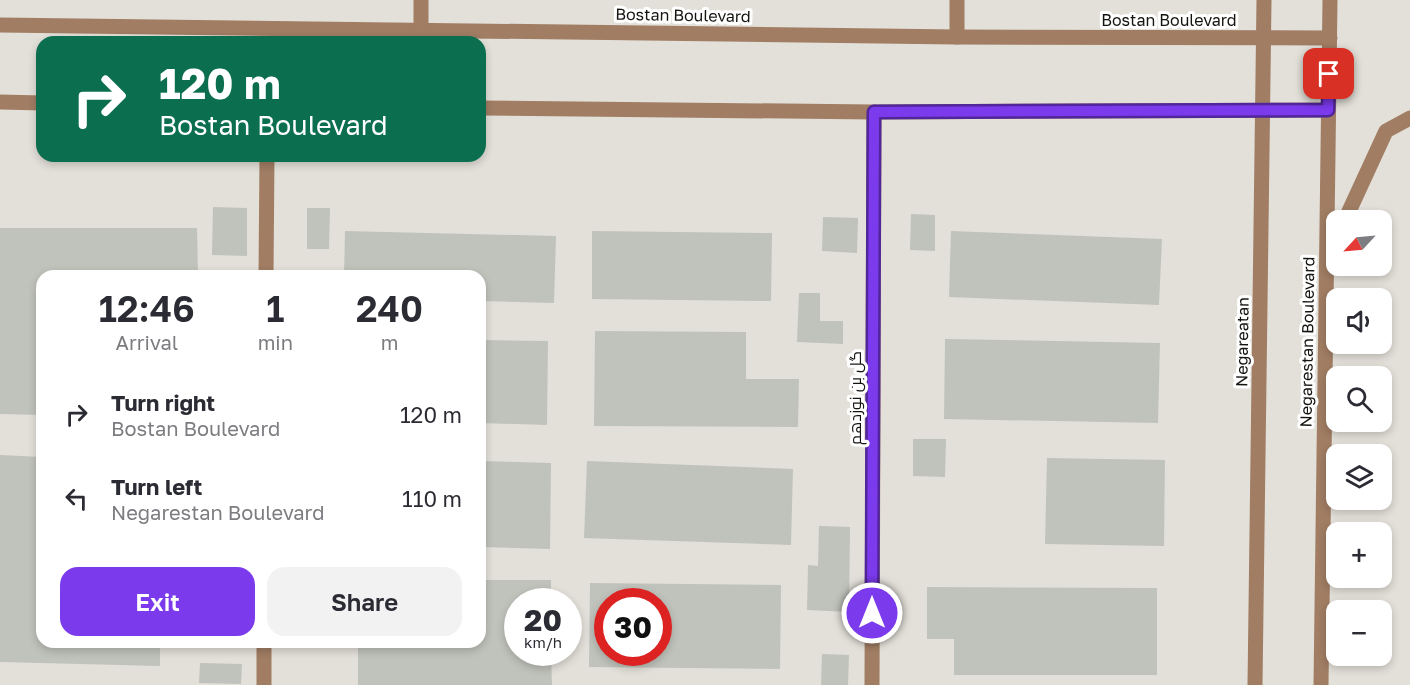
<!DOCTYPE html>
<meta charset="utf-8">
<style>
:root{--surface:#fff;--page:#f2f2f3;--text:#2b2b33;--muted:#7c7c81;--accent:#7c3aed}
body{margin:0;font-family:"Golos Text",Cairo,sans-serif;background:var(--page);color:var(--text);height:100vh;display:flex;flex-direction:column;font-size:22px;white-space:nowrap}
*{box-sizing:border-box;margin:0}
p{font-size:20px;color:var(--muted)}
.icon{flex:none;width:33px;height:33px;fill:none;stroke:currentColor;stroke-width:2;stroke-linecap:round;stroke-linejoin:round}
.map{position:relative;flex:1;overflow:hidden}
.drawer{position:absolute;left:36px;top:270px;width:450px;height:378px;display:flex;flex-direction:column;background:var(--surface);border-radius:18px;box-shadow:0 3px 9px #0003}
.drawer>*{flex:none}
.hud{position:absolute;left:36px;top:36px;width:450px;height:126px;border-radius:18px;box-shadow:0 3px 9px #0003;background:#0b6e4f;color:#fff;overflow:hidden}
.needle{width:39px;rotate:244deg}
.tools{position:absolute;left:1326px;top:210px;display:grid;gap:12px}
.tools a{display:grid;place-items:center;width:66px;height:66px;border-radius:12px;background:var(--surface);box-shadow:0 3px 9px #0003;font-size:30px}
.speed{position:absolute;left:504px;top:588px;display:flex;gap:12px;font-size:30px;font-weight:700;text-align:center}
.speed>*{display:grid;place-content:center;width:78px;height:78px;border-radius:50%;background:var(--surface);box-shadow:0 3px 9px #0003;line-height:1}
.speed small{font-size:15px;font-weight:400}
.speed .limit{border:9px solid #d22;background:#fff;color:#111}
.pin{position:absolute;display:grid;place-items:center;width:51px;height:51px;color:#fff;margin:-26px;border-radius:12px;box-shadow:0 3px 9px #0006}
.me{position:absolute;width:66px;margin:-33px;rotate:0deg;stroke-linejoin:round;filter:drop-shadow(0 0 4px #0008)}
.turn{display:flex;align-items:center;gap:21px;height:126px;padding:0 24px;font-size:27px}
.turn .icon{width:78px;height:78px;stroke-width:2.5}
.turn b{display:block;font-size:42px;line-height:51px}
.eta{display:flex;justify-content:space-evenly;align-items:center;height:102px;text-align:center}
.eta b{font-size:36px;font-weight:600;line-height:42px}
.button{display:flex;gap:12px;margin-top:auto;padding:12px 24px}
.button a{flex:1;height:69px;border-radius:18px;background:var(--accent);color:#fff;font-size:24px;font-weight:600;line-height:69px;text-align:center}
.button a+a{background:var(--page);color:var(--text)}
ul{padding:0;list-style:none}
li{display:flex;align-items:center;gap:18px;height:84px;padding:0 24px}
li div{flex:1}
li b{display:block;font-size:22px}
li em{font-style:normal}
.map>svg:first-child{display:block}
.building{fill:#c0c3bb;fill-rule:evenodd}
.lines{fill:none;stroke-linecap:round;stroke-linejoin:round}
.minor{stroke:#a07d63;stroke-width:15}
.route-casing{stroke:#51269a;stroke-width:15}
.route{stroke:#7c3aed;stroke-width:10}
.labels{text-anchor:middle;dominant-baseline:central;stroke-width:6;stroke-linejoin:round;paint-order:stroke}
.street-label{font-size:16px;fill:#151411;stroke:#fff}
</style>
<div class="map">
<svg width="1410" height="685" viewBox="0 0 1410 685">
<rect width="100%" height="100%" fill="#e3e0d9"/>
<!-- building -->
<g class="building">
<path d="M213 207 247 208V256L212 255Z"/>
<path d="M307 208H330L329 249H307Z"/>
<path d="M911 214 935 215V251L910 250Z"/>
<path d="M823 217 858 218 857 253 822 251Z"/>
<path d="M0 228H197L198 276H42V415L0 414Z"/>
<path d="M345 231 556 236 554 303 480 301V276H344Z"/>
<path d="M592 231 772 233 771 301 592 299Z"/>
<path d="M951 231 1162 239 1159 305 949 297Z"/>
<path d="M799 293H820V321H843V344L797 342Z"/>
<path d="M595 331 746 332V379H799L798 427 594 426Z"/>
<path d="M945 339 1160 343 1158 423 944 419Z"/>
<path d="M480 340 548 341 547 425 480 423Z"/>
<path d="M913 439H946L945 477 913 476Z"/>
<path d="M0 455 42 457V642H160V666L0 662Z"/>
<path d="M1047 458 1165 460 1164 546 1045 544Z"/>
<path d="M480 461 551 463 550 549 480 547Z"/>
<path d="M587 461 793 469 791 545 584 538Z"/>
<path d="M819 526 850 527 849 612 807 610 808 565 818 566Z"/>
<path d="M480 580H551V602H518V652H551L552 685H358V642H480Z"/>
<path d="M590 583 781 585 780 669 589 667ZM608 602H658V652H608Z"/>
<path d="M927 587 1157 588V675H954V639H927Z"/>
<path d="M822 654 849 655 848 685H821Z"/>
<path d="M200 663 242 664 241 684 199 683Z"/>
</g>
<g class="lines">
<!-- minor -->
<g class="minor">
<path d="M0 25 957 37 1330 38"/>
<path d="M421 30V0"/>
<path d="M957 37V0"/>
<path d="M0 102 42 103"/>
<path d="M480 108 874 112 1328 110"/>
<path d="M1345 220 1386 131 1410 118"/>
<path d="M266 276 267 156"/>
<path d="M264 685V642"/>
<path d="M872 685 874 112"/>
<path d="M1255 685 1264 0"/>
<path d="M1321 685 1330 0"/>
</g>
</g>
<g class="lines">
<!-- route casing -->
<g class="route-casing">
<path id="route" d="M872 613 874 112 1328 110 1329 74"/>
</g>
<!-- route -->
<use href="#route" class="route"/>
</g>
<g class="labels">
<!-- street labels -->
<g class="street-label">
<text transform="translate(683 15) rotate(1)">Bostan Boulevard</text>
<text x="1169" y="20">Bostan Boulevard</text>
<text transform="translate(1242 342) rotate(-89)">Negareatan</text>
<text transform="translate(1307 342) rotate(-89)">Negarestan Boulevard</text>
<text transform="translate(855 398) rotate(-90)">گل بن نوزدهم</text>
</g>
</g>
</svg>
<div class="tools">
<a><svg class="needle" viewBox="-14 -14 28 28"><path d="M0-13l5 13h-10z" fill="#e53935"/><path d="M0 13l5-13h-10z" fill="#7c7c81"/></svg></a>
<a><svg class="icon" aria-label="sound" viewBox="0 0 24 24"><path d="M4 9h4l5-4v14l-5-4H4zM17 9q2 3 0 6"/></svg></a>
<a><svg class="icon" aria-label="search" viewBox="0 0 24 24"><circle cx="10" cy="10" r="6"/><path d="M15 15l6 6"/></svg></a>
<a><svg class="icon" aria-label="layers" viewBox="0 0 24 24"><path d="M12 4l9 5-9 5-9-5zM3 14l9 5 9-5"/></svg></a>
<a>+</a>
<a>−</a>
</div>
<div class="speed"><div>20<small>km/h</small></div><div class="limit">30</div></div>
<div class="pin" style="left:1329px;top:74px;background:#d93025"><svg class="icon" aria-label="arrive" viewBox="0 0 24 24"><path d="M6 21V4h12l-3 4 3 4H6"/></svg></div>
<svg class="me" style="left:872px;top:613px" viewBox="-20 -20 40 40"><circle r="17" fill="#7c3aed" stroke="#fff" stroke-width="3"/><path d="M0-11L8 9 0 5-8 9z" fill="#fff"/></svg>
<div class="hud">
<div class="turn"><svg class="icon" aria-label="right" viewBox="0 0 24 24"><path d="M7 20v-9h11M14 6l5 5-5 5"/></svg><div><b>120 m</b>Bostan Boulevard</div></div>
</div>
<section class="drawer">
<div class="eta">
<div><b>12:46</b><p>Arrival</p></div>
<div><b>1</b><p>min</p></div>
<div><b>240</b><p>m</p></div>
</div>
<ul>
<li><svg class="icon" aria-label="right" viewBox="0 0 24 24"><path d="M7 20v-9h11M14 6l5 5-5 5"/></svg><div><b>Turn right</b><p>Bostan Boulevard</p></div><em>120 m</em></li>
<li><svg class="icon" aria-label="left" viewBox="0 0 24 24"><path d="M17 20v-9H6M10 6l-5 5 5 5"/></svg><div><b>Turn left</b><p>Negarestan Boulevard</p></div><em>110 m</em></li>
</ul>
<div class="button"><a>Exit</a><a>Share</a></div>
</section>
</div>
